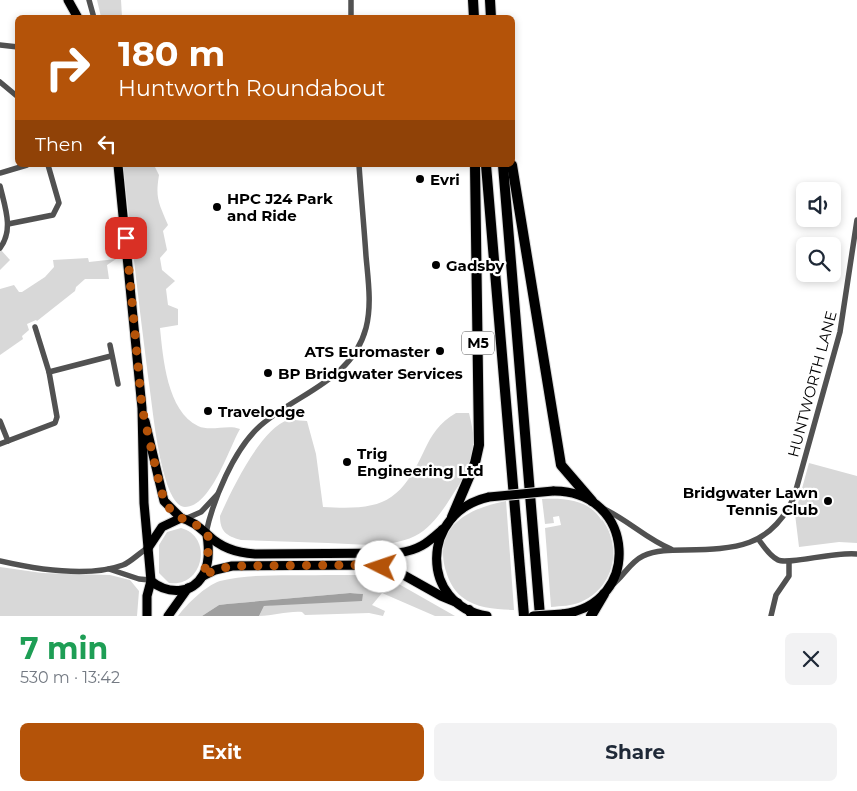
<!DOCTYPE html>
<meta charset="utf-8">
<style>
:root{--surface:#fff;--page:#f2f2f3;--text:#1f2937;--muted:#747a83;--accent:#b45309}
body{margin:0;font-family:Montserrat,sans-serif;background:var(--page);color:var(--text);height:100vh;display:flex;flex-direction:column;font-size:19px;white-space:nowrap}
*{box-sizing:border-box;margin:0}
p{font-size:16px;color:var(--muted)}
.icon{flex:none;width:28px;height:28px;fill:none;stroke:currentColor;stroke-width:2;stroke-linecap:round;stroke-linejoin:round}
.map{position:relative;height:616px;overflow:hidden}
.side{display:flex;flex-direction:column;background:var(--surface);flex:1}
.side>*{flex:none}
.guide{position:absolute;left:15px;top:15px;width:500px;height:152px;border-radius:8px;box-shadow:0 2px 8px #0003;background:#b45309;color:#fff;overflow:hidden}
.buttons{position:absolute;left:796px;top:182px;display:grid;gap:10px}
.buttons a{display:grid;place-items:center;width:45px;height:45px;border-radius:8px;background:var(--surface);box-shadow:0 2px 8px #0003;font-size:25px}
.pin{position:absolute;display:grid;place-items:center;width:42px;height:42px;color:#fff;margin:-21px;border-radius:10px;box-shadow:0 2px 8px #0006}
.me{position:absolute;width:55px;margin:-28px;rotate:274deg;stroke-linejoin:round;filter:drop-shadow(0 0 4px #0008)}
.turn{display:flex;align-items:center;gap:18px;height:105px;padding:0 20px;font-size:22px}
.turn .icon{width:65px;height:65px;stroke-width:2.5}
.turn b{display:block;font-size:35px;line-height:42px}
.then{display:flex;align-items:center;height:48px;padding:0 20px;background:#0003;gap:10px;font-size:19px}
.round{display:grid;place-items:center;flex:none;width:52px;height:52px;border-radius:8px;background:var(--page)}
.overview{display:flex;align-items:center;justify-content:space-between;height:85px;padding:0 20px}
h1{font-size:30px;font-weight:700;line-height:38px;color:#1e9e55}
.primary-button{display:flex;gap:10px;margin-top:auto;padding:10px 20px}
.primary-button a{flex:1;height:58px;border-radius:8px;background:var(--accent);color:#fff;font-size:20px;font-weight:700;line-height:58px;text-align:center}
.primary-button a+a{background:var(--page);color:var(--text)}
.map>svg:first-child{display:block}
.green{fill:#d8d8d8}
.water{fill:#9f9f9f}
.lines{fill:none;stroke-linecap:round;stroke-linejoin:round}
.primary-casing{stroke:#dbdbdb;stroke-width:11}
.highway-casing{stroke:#dbdbdb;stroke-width:12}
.street{stroke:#515151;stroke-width:5.5}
.primary{stroke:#000;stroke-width:9}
.highway{stroke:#000;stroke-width:10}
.primary-bridge-casing{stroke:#dbdbdb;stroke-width:11;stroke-linecap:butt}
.primary-bridge{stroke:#000;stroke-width:9}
.route{stroke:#b45309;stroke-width:9;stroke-dasharray:0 16.2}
.poi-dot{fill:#000;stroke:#fff;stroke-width:2}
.labels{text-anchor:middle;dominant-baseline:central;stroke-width:4.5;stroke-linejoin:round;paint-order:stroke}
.shield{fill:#fff;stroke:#4c4c4c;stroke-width:1}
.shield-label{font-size:14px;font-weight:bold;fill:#000}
.poi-label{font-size:15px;font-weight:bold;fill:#000;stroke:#fff;text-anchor:start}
.street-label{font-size:15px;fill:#000;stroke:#fff}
</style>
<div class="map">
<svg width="857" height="616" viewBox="0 0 857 616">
<rect width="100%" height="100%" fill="#fff"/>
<!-- green -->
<g class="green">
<path d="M97 0H121L122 17H101Z"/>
<path d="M123 165H154L159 175C155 199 159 203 168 225L163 231 167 250 160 258 162 270 175 281 166 289 168 305 178 309V325L160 328C163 358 167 411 198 426 211 432 227 424 240 429 229 448 211 507 185 507 176 507 170 492 167 484 156 450 153 411 148 376 139 306 131 235 123 165Z"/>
<path d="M1 250 10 260 0 270V251Z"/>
<path d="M88 258 89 262 116 259 107 265 109 279H85L76 287 75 291 37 321 36 320 27 324 29 330 22 336 23 339 0 355V289L14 285 19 292H22L45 277 54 267 53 260Z"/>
<path d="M456 413H469C478 450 475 460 455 491 445 507 432 528 415 536 388 549 357 544 328 543 299 542 270 541 241 540 226 536 220 531 220 516 231 491 261 428 288 420 293 419 302 421 307 421L316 454 323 507C380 510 399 505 424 451 432 434 439 423 456 413Z"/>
<path d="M809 463 857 476V543L839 542 799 547 795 514Z"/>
<path d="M542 499C565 498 589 499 602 521L601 518C623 546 615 587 581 602 572 606 561 606 551 607L545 528 561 525 559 516 553 517 554 523 545 524Z"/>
<path d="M506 501 514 610C497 609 477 609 462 597 453 590 448 579 445 568 434 525 470 508 506 501Z"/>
<path d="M181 528C214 537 203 588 169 583L159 573V545L167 532Z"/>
<path d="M0 567 42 573 110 575 130 580 139 591 137 616H0Z"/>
<path d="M325 575H374L397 583 455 616H435L382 593 372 605 385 611 383 616 369 613 305 615 302 612C287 611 274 616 259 616L264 606 363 594 350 593 227 604 219 605 202 616H178C187 604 205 586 220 581 251 573 293 576 325 575Z"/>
</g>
<!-- water -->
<path class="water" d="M350 593 363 594 362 601 264 606 259 616H202L219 605 227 604Z"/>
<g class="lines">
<!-- primary casing -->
<g class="primary-casing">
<g id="primary">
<path d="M68 0 78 18"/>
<path d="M118 165 142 408 144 503 151 581 147 596V616"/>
<path d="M145 421 164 501 181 518"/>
<path d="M553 491C636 490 643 605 562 614"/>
<path d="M148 548 162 527 181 518C193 521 199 527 208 535 221 548 238 553 255 554L398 553C420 550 427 543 443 529"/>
<path d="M203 576 215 570 232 566 373 565 400 573 441 596 458 603"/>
<path d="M151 581C167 594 192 595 203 575 210 563 209 548 207 535"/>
<path d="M168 616 188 588"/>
<path d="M487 616C419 605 420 512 489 497"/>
</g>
</g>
<!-- highway casing -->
<g class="highway-casing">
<g id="highway">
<path d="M473 0 474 18"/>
<path d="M490 0 491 18"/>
<path d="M486 165 524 616"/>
<path d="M503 165 540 616"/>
<path d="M512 165 561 465 592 501"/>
<path d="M452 517 475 463 479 445 475 165"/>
<path d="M469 610 473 616"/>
<path d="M591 616 604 594"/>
</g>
</g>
<!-- street -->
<g class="street">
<path d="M89 0 94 18"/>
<path d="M351 18V0"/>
<path d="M0 45 18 47"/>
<path d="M0 82 18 97"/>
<path d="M0 173 27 165"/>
<path d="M0 186C5 207 14 230 0 248"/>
<path d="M8 224 53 215 59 203 48 165"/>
<path d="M110 345 118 384"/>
<path d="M49 372 111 356"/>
<path d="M0 421 8 441"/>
<path d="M0 444 55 423 57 417 49 372 35 327"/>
<path d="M602 508C627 519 646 539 671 549"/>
<path d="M185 519 201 512 217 495"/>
<path d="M206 533C213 500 234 449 260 426 297 393 352 381 366 328 372 305 368 279 366 256 364 226 361 195 359 165"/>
<path d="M759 540C764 547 770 556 778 560 788 565 837 551 857 554"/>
<path d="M0 561C35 569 88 578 123 565 131 562 140 552 148 548"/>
<path d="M109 569 139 579 150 580"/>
<path d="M612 585C623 577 630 562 643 556 656 550 671 550 685 550 735 549 771 548 794 497L840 332 857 220"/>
<path d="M771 616 776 595 789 576V562"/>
</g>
<!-- primary -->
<use href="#primary" class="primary"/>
<!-- highway -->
<use href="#highway" class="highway"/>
<!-- primary-bridge casing -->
<g class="primary-bridge-casing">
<g id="primary-bridge">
<path d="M489 497 553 491"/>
<path d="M533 616 562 614"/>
</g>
</g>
<!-- primary-bridge -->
<use href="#primary-bridge" class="primary-bridge"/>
</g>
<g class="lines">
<!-- route -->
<path class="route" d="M126 238 142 408 161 491 168 507 181 518 194 523 208 535V558L203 576 215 570 232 566 362 565 381 567"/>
</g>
<!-- markers -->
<g class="poi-dot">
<circle cx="420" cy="179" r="5"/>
<circle cx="217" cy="207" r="5"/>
<circle cx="436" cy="265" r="5"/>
<circle cx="440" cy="351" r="5"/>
<circle cx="268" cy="373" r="5"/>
<circle cx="208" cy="411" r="5"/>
<circle cx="347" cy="462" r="5"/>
<circle cx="828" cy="501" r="5"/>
</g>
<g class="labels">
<!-- shield labels -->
<rect class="shield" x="462" y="331.5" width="32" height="23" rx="4"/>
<g class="shield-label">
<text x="478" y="343">M5</text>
</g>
<!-- poi labels -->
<g class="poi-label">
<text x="430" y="179">Evri</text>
<text x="227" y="198">HPC J24 Park<tspan x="227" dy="17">and Ride</tspan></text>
<text x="446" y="265">Gadsby</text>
<text x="430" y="351" text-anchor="end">ATS Euromaster</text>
<text x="278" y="373">BP Bridgwater Services</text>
<text x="218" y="411">Travelodge</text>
<text x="357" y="453">Trig<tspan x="357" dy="17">Engineering Ltd</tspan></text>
<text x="818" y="492" text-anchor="end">Bridgwater Lawn<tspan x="818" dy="17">Tennis Club</tspan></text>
</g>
<!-- street labels -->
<g class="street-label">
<text transform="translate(812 384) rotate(-75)">HUNTWORTH LANE</text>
</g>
</g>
</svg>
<div class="buttons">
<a><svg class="icon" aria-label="sound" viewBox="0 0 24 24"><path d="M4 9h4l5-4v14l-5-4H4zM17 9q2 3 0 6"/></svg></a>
<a><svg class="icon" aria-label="search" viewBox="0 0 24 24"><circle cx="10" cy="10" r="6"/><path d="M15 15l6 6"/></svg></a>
</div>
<div class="pin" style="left:126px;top:238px;background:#d93025"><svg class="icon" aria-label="arrive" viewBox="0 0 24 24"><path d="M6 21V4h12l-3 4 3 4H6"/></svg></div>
<svg class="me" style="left:381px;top:567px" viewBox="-20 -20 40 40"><circle r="19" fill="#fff"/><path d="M0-13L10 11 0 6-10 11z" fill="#b45309"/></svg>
<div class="guide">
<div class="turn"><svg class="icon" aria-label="right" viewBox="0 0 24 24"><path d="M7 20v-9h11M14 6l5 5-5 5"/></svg><div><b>180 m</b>Huntworth Roundabout</div></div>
<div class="then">Then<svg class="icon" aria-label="left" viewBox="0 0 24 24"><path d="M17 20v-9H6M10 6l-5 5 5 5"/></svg></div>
</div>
</div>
<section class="side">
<div class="overview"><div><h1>7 min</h1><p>530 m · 13:42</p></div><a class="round"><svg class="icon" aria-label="close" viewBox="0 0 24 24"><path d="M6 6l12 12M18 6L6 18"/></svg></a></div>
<div class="primary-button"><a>Exit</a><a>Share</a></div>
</section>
